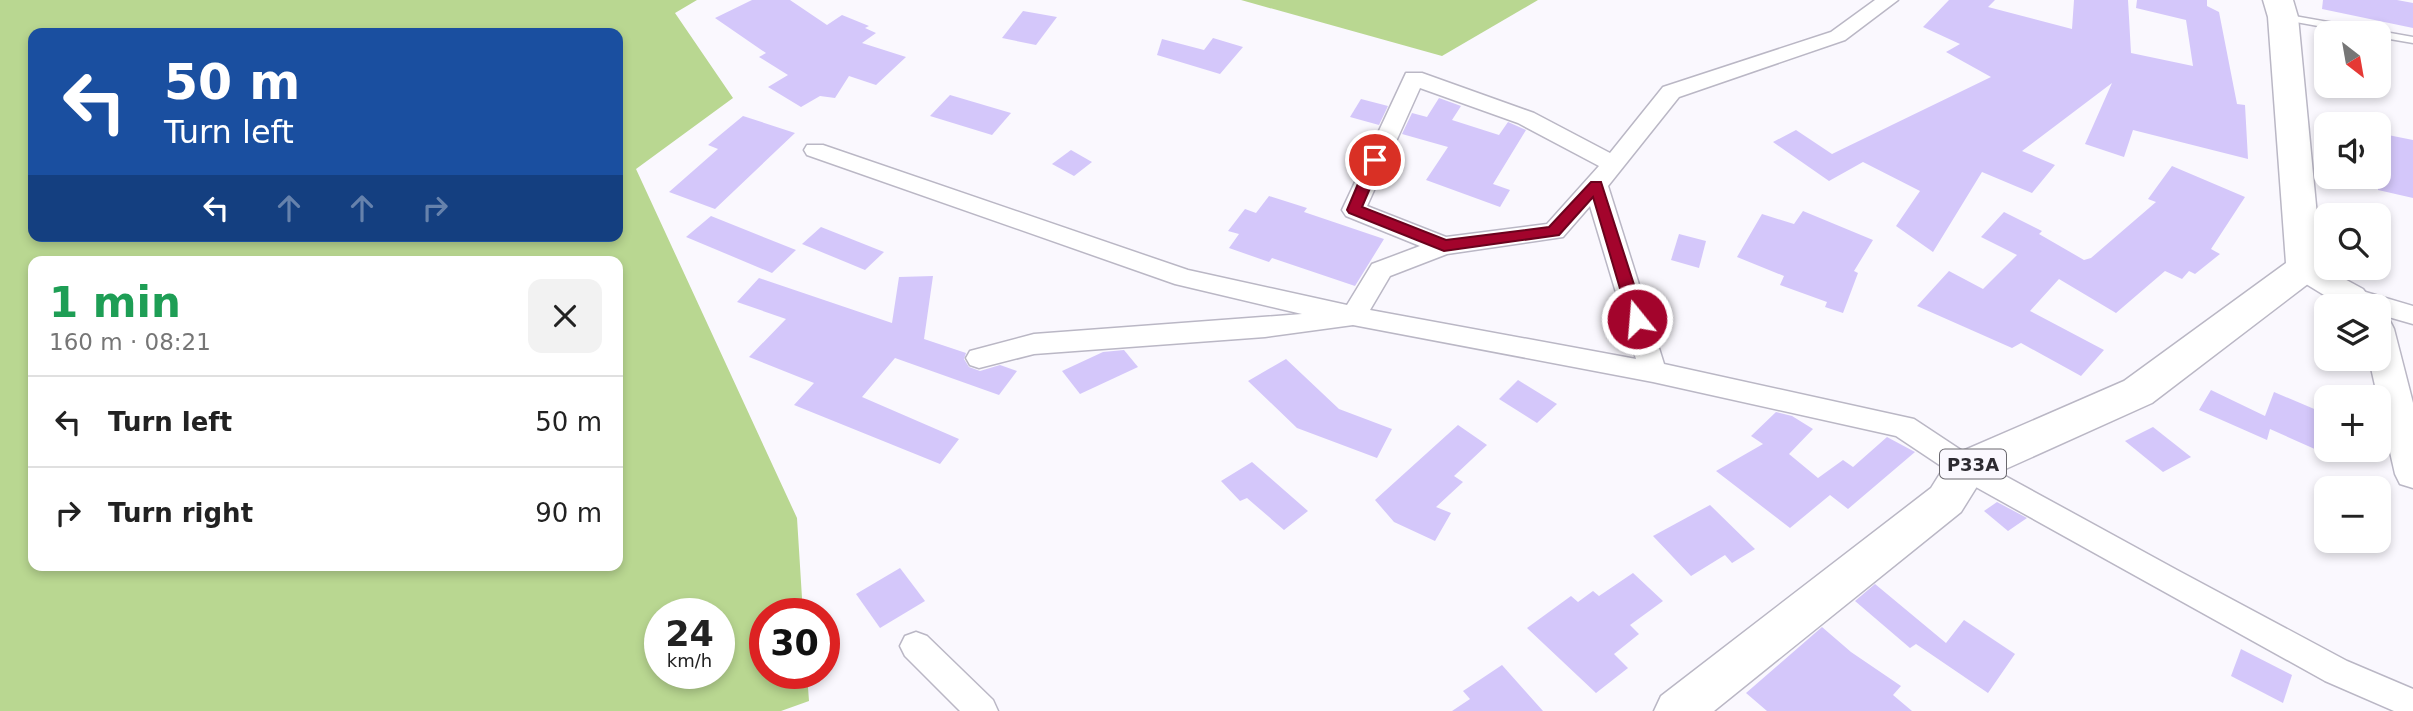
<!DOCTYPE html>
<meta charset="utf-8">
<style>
:root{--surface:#fff;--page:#f2f2f2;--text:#222;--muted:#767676;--line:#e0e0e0}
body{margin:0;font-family:"DejaVu Sans",sans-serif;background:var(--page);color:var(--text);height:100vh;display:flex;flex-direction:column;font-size:26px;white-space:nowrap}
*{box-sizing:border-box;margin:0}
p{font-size:23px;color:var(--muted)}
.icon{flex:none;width:38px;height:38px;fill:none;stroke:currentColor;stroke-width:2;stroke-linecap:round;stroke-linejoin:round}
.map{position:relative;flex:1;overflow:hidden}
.drawer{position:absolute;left:28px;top:256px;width:595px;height:315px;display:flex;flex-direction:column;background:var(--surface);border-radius:14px;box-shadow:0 4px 10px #0003}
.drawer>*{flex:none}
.top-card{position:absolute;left:28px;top:28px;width:595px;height:214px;border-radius:14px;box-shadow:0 4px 10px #0003;background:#1a4fa0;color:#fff;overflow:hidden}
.needle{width:46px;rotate:149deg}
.controls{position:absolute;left:2314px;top:21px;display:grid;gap:14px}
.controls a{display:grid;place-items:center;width:77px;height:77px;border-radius:14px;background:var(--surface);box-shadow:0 4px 10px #0003;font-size:35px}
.speed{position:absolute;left:644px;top:598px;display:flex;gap:14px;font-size:35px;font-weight:700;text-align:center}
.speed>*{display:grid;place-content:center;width:91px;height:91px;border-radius:50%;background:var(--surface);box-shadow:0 4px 10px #0003;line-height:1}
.speed small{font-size:18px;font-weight:400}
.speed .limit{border:10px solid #d22;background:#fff;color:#111}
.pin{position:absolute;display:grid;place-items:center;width:60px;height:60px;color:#fff;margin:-30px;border:4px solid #fff;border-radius:50%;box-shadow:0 2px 7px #0007}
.me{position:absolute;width:77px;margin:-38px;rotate:343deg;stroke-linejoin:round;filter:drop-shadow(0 0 5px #0008)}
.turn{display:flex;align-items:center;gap:24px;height:147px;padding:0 21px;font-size:32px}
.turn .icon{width:91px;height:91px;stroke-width:2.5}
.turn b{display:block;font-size:49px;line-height:60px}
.lanes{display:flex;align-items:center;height:66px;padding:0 21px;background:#0003;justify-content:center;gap:35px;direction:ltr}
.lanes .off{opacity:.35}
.round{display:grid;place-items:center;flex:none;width:74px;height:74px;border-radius:14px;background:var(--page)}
.overview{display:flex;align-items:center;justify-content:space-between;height:119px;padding:0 21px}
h1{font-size:42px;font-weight:800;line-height:52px;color:#1e9e55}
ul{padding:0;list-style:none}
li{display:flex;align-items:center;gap:21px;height:91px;padding:0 21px;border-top:2px solid var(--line)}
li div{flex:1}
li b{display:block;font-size:26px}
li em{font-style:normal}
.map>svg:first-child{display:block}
.green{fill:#b9d791;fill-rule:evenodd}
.building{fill:#d4c7fa}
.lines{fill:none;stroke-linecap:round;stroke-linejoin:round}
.service-casing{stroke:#bab7c5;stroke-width:3}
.minor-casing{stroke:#bab7c5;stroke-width:3}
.tertiary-casing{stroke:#bab7c5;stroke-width:3}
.primary-casing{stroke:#bab7c5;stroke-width:3}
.service{fill:#fff;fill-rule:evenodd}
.minor{fill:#fff;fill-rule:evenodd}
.tertiary{fill:#fff;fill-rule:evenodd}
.primary{fill:#fff;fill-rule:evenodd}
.route{fill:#a3042c;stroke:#6a031d;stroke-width:2}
.labels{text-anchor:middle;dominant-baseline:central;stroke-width:5;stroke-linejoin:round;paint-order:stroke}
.shield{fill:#faf8fe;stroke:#6a686e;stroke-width:2}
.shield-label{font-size:18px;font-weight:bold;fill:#2d2b31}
</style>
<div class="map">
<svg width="2413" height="711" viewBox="0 0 2413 711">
<rect width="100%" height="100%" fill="#faf8fe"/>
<!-- green -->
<g class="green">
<path d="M0 0H697L675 13 733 98 636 169 797 518 803 614H765V674H807L809 701 781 711H0ZM33 33H618V236H33ZM33 261H618V565H33ZM660 614H719V674H660Z"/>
<path d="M1241 0H1538L1442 56Z"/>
</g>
<!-- building -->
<g class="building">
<path d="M752 0H790L827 25 842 15 869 26 865 28 876 33 862 43 906 57 876 85 849 76 835 98 820 96 801 107 768 87 788 75 759 57 766 53 715 18Z"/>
<path d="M1949 0H1995L1988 7 2072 29 2074 0H2128L2131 53 2193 66 2186 20 2136 8 2137 0H2207V6L2219 12 2237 104 2245 105 2248 159 2133 130 2124 157 2085 144 2112 83 2022 151 2055 165 2032 193 1982 172 1933 252 1896 226 1920 191 1863 162 1829 181 1773 142 1796 130 1832 154 1991 77 1946 52 1960 44 1923 27Z"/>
<path d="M2323 0H2397L2413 3V28L2322 9Z"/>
<path d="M1023 11 1057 17 1036 45 1002 38Z"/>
<path d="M1213 38 1243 47 1220 74 1157 55 1162 39 1204 50Z"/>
<path d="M950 95 1011 113 992 135 930 116Z"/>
<path d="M1439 98 1461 106 1452 120 1499 135 1508 122 1526 130 1493 184 1510 190 1500 207 1426 180 1448 147 1402 134 1412 113 1427 117Z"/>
<path d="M1361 99 1388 106 1379 125 1350 117Z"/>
<path d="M743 116 795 133 715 209 669 192 718 149 708 145Z"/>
<path d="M2378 133 2413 140V198L2378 190Z"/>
<path d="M1071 150 1092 162 1074 176 1052 164Z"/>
<path d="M2172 166 2245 197 2211 249 2220 254 2195 274 2189 271 2182 279 2165 271 2116 313 2059 279 2030 311 2104 350 2081 376 2021 343 2012 348 1917 306 1949 271 1983 289 2017 255 1981 237 2004 212 2042 231 2039 234 2084 260 2091 258 2156 202 2148 199Z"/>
<path d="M1269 196 1307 208 1304 212 1384 239 1355 286 1272 258 1269 262 1229 248 1239 234 1228 231 1245 209 1256 213Z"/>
<path d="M1803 211 1873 240 1854 271 1858 273 1843 313 1825 307 1827 302 1780 285 1784 276 1737 257 1762 214 1794 224Z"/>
<path d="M711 216 796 250 772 273 686 237Z"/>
<path d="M821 227 884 252 865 270 802 244Z"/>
<path d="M1679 234 1706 241 1699 268 1671 260Z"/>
<path d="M933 276 924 339 966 353 964 359 969 367 980 371 1000 365 1017 371 999 395 895 358 862 397 959 439 940 464 794 405 814 383 749 357 786 319 737 302 759 278 892 323 899 277Z"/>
<path d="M1124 350 1138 367 1080 394 1062 371 1103 352Z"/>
<path d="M1286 359 1339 409 1392 429 1377 458 1297 428 1248 381Z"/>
<path d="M1518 380 1557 404 1537 423 1499 399Z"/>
<path d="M2211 390 2265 416 2274 392 2326 414V454L2270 429 2267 440 2199 410Z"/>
<path d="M1776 412 1792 416 1813 429 1789 454 1818 478 1843 460 1853 467 1887 437 1915 452 1848 509 1830 495 1790 528 1716 471 1763 444 1751 436Z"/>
<path d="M1458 425 1487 445 1454 476 1463 482 1436 507 1451 513 1435 541 1394 522 1375 500Z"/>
<path d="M2153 427 2191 457 2163 472 2125 441Z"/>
<path d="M1252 462 1308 511 1284 530 1247 498 1240 501 1221 481Z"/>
<path d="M1997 502 2027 518 2008 531 1984 511Z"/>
<path d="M1710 505 1755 549 1732 563 1725 555 1691 576 1653 536Z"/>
<path d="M900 568 925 601 880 628 856 594Z"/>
<path d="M1633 573 1663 601 1630 625 1639 634 1614 654 1628 668 1596 693 1527 628 1571 596 1578 602 1593 591 1599 596Z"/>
<path d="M1875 584 1946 643 1964 620 2015 654 1988 693 1916 644 1910 648 1855 601Z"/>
<path d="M1822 627 1851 652 1901 686 1893 695 1912 711H1767L1746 693Z"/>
<path d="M2241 649 2292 675 2283 703 2231 676Z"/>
<path d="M1502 665 1543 711H1452L1470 699 1463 691Z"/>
</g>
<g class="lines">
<!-- service casing -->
<g class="service-casing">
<path id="service" d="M2283 14 2413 37V43L2378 37V33H2357L2279 19 2278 17Z"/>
</g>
<!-- minor casing -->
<g class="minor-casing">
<g id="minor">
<path d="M1875 0H1898L1845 40 1679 97 1608 186 1664 364 1914 419 1976 460 2177 570 2347 661 2413 689V711H2394L2325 681 1956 476 1896 436 1653 382 1353 325 1265 337 1034 354 979 368 970 365 966 358 970 351 1034 334 1302 314 1175 284 807 155 804 150 807 145H823L1188 270 1347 305 1372 264 1420 246 1346 216 1342 210 1406 73H1422L1534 113 1610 153 1663 87 1831 32ZM1420 88 1518 123 1599 166 1547 224 1446 237 1367 206ZM1590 206 1636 359 1370 310 1390 276 1447 254 1563 237Z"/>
<path d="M2352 288 2413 306V324L2378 314V306L2343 303 2339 297 2343 291Z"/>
<path d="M916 632 927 636 993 700 998 711H960L905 656 900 646 905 636Z"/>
</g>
</g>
<!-- tertiary casing -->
<g class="tertiary-casing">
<g id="tertiary">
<path d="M2304 257 2363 289 2376 306H2342L2293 276 2288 268 2293 260Z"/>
<path d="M2378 317 2390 321 2394 329 2413 403V488L2400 484 2395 474 2369 359H2378Z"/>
</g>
</g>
<!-- primary casing -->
<g class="primary-casing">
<path id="primary" d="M2263 0H2293L2298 17 2322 268 2317 277 2152 403 1981 480 1961 512 1714 711H1654L1661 696 1931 488 1951 456 2124 381 2286 263 2268 17Z"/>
</g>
<!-- service -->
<use href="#service" class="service"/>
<!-- minor -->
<use href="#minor" class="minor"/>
<!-- tertiary -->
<use href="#tertiary" class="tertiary"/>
<!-- primary -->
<use href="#primary" class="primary"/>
</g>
<!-- route -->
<path class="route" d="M1375 155 1382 160 1362 207 1446 240 1549 227 1591 182H1601L1645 319 1643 323H1632L1629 319 1593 197 1559 235 1444 251 1349 213 1347 210 1368 160Z"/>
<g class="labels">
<!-- shield labels -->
<rect class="shield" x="1940" y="449.5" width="66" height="29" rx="5"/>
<g class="shield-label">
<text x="1973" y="464">P33A</text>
</g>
</g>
</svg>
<div class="controls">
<a><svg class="needle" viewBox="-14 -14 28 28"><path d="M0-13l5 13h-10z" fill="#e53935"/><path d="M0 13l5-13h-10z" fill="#767676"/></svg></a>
<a><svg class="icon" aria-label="sound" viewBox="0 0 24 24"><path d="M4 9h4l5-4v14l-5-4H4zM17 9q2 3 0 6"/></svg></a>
<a><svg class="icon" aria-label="search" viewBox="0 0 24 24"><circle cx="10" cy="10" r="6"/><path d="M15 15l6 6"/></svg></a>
<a><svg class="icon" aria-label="layers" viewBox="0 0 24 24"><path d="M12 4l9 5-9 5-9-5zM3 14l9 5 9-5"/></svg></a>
<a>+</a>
<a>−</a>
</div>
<div class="speed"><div>24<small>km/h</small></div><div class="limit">30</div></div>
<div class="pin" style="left:1375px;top:160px;background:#d93025"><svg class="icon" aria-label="arrive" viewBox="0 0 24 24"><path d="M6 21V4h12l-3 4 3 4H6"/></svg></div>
<svg class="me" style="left:1637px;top:319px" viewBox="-20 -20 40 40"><circle r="17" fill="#a3042c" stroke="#fff" stroke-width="3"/><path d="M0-11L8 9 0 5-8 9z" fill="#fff"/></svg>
<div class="top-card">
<div class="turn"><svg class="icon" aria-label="left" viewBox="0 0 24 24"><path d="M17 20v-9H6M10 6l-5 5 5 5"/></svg><div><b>50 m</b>Turn left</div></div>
<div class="lanes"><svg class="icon" aria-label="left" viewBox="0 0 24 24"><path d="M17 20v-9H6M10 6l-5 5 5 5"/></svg><svg class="icon off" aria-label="ahead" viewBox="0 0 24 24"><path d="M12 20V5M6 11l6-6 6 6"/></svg><svg class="icon off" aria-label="ahead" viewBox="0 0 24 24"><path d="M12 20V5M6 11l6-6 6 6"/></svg><svg class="icon off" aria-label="right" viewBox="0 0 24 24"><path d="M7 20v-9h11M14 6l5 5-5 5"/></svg></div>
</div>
<section class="drawer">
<div class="overview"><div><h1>1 min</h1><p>160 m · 08:21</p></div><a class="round"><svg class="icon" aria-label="close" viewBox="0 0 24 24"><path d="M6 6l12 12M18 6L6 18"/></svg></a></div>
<ul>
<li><svg class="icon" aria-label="left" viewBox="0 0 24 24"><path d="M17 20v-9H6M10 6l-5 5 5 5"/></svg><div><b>Turn left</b></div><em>50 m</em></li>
<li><svg class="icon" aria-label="right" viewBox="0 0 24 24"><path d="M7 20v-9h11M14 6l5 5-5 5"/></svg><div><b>Turn right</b></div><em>90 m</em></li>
</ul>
</section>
</div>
